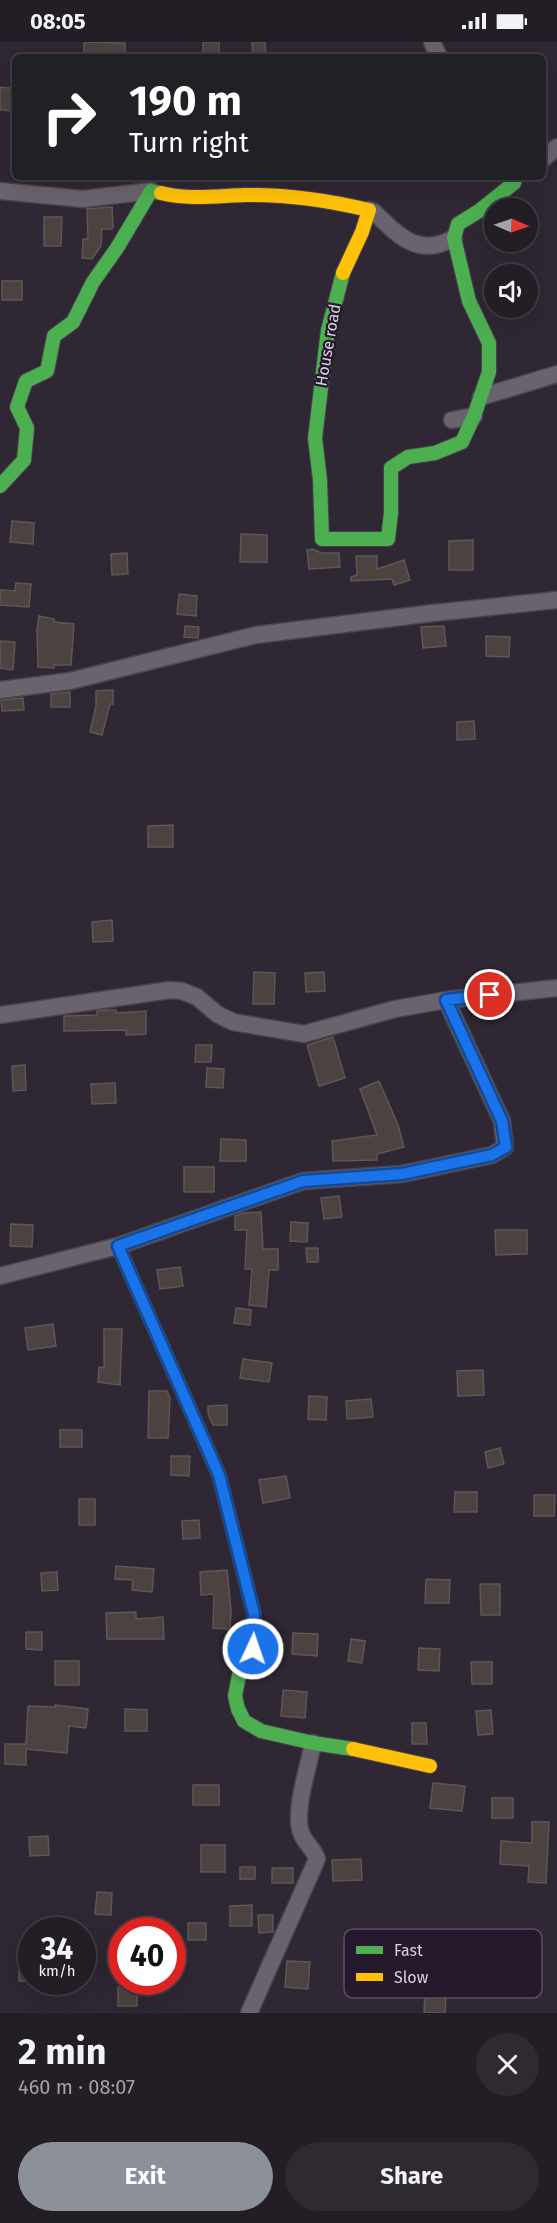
<!DOCTYPE html>
<meta charset="utf-8">
<style>
:root{--surface:#231d26;--page:#2f2a32;--text:#f1f3f6;--muted:#a3a2a7;--line:#403b43;--accent:#8c9099}
body{margin:0;font-family:"Fira Sans",sans-serif;background:var(--page);color:var(--text);height:100vh;display:flex;flex-direction:column;font-size:22px;white-space:nowrap}
*{box-sizing:border-box;margin:0}
p{font-size:20px;color:var(--muted)}
.icon{flex:none;width:33px;height:33px;fill:none;stroke:currentColor;stroke-width:2;stroke-linecap:round;stroke-linejoin:round}
.map{position:relative;height:1971px;overflow:hidden}
.sheet{display:flex;flex-direction:column;background:var(--surface);flex:1}
.sheet>*{flex:none}
.top-card{position:absolute;left:12px;top:12px;width:534px;height:126px;border-radius:9px;box-shadow:0 6px 24px #0002,0 0 0 2px var(--line);background:#202124;color:#fff;overflow:hidden}
.needle{width:39px;rotate:92deg}
.fabs{position:absolute;left:484px;top:156px;display:grid;gap:12px}
.fabs a{display:grid;place-items:center;width:54px;height:54px;border-radius:50%;background:var(--surface);box-shadow:0 6px 24px #0002,0 0 0 2px var(--line);font-size:30px}
.speed{position:absolute;left:18px;top:1875px;display:flex;gap:12px;font-size:30px;font-weight:700;text-align:center}
.speed>*{display:grid;place-content:center;width:78px;height:78px;border-radius:50%;background:var(--surface);box-shadow:0 6px 24px #0002,0 0 0 2px var(--line);line-height:1}
.speed small{font-size:15px;font-weight:400}
.speed .limit{border:9px solid #d22;background:#fff;color:#111}
.pin{position:absolute;display:grid;place-items:center;width:51px;height:51px;color:#fff;margin:-26px;border:3px solid #fff;border-radius:50%;box-shadow:0 2px 6px #0007}
.me{position:absolute;width:66px;margin:-33px;rotate:3deg;stroke-linejoin:round;filter:drop-shadow(0 0 4px #0008)}
.turn{display:flex;align-items:center;gap:21px;height:126px;padding:0 18px;font-size:27px}
.turn .icon{width:78px;height:78px;stroke-width:2.5}
.turn b{display:block;font-size:42px;line-height:51px}
.round{display:grid;place-items:center;flex:none;width:63px;height:63px;border-radius:32px;background:var(--page)}
.overview{display:flex;align-items:center;justify-content:space-between;height:102px;padding:0 18px}
h1{font-size:36px;font-weight:700;line-height:45px}
.cta{display:flex;gap:12px;margin-top:auto;padding:12px 18px}
.cta a{flex:1;height:69px;border-radius:36px;background:var(--accent);color:#fff;font-size:24px;font-weight:700;line-height:69px;text-align:center}
.cta a+a{background:var(--page);color:var(--text)}
.status{display:flex;justify-content:space-between;align-items:center;height:42px;padding:0 30px;background:var(--surface);direction:ltr}
.status svg{height:16px;fill:currentColor}
.map>svg:first-child{display:block}
.building{fill:#4c423f;stroke:#5e5657;stroke-width:1.5}
.lines{fill:none;stroke-linecap:round;stroke-linejoin:round}
.street-casing{stroke:#4a434d;stroke-width:19}
.fast-casing{stroke:#4a434d;stroke-width:16}
.slow-casing{stroke:#4a434d;stroke-width:16}
.street{stroke:#6a636e;stroke-width:16}
.fast{stroke:#4caf50;stroke-width:14}
.slow{stroke:#ffc107;stroke-width:14}
.route-casing{stroke:#114b97;stroke-width:15}
.route{stroke:#1a73e8;stroke-width:10}
.labels{text-anchor:middle;dominant-baseline:central;stroke-width:4.5;stroke-linejoin:round;paint-order:stroke}
.street-label{font-size:16px;fill:#dad1e0;stroke:#26192e}
.key{fill:#26192e;stroke:#5c5063;stroke-width:1.5}
.key-label{font-size:16px;fill:#dad1e0}
</style>
<div class="status"><b>08:05</b><svg viewBox="0 0 49 12"><path d="M0 12V9h3v3zM5 12V6h3v6zM10 12V3h3v9zM15 12V0h3v12zM26 1h20v11H26zM47 4h2v5h-2z"/></svg></div>
<div class="map">
<svg width="557" height="1971" viewBox="0 0 557 1971">
<rect width="100%" height="100%" fill="#2f2733"/>
<!-- building -->
<g class="building">
<path d="M84 0 125 1V15H84Z"/>
<rect x="203" y="0" width="16" height="15"/>
<path d="M252 0H265L266 15H253Z"/>
<path d="M0 45 15 47V69L0 68Z"/>
<path d="M112 165 113 185 112 187H102L101 204 92 217 82 216 83 197H88L87 167Z"/>
<path d="M44 175H62L61 204H44Z"/>
<rect x="2" y="239" width="20" height="19"/>
<path d="M12 479 34 481 33 502 10 500Z"/>
<path d="M241 492 267 493V520H240Z"/>
<path d="M473 498V528H449V499Z"/>
<path d="M313 507 321 511H339L340 525 309 527 307 508Z"/>
<path d="M127 511 128 532 112 533 111 512Z"/>
<path d="M356 514H377V527L404 518 410 538 394 543 392 537 351 539V535L357 533Z"/>
<path d="M16 541 31 542 29 565 0 563V548L15 549Z"/>
<path d="M179 552 197 554 196 574 177 572Z"/>
<path d="M39 574 54 577V580L74 582 71 623H54V626L38 625 37 589Z"/>
<path d="M185 584 199 585 198 596 184 595Z"/>
<path d="M444 584 446 604 423 606 421 585Z"/>
<path d="M486 594 510 595 509 615 486 614Z"/>
<path d="M0 599 15 600 13 628 0 626Z"/>
<path d="M113 648V662H110L102 693 90 690 96 664V649Z"/>
<path d="M70 650V665H51V652Z"/>
<path d="M23 656 24 668 2 669 1 658Z"/>
<path d="M474 679 475 697 457 698V680Z"/>
<path d="M173 783V805H148V784Z"/>
<path d="M112 878 113 899 93 900 92 880Z"/>
<path d="M254 930 275 931 274 962H253Z"/>
<path d="M324 930 325 949 306 950 305 931Z"/>
<path d="M107 968H116V971L146 969V992L126 993V988L64 989V974L97 973V969Z"/>
<path d="M333 995 345 1036 319 1044 307 1003Z"/>
<path d="M196 1003H212L211 1020H195Z"/>
<path d="M25 1023 26 1048 13 1049 12 1024Z"/>
<path d="M207 1026 224 1027 223 1046 206 1045Z"/>
<path d="M379 1039 398 1083 404 1105 377 1112V1118L333 1119 332 1099 377 1093 360 1047Z"/>
<path d="M115 1041 116 1061 92 1062 91 1042Z"/>
<path d="M221 1097 246 1098V1119H220Z"/>
<rect x="184" y="1125" width="30" height="25"/>
<path d="M339 1154 342 1175 324 1177 321 1156Z"/>
<path d="M261 1170 263 1207H278V1228H269L266 1265 249 1263 252 1227H245L247 1188H235V1174L244 1171Z"/>
<path d="M291 1180 308 1181 307 1200 290 1199Z"/>
<path d="M11 1182 33 1183 32 1205 10 1204Z"/>
<path d="M495 1188H527V1212L496 1213Z"/>
<path d="M306 1206H318V1220H307Z"/>
<path d="M180 1225 183 1244 160 1247 157 1228Z"/>
<path d="M236 1266 251 1268 250 1283 234 1281Z"/>
<path d="M53 1282 56 1304 28 1308 25 1286Z"/>
<path d="M104 1287H122L120 1343 98 1340 99 1325 104 1326Z"/>
<path d="M243 1317 272 1321 269 1340 240 1336Z"/>
<path d="M483 1328 484 1353 458 1354 457 1329Z"/>
<path d="M149 1349H167L170 1356 168 1396H148Z"/>
<path d="M309 1354 327 1355 326 1378 308 1377Z"/>
<path d="M371 1357 373 1375 347 1377 346 1359Z"/>
<path d="M227 1363V1383H213L208 1372V1364Z"/>
<rect x="60" y="1388" width="22" height="17"/>
<path d="M500 1406 504 1422 488 1426 485 1410Z"/>
<path d="M171 1414H190L189 1434 171 1433Z"/>
<path d="M286 1434 290 1456 263 1461 259 1438Z"/>
<path d="M455 1450H477V1470H454Z"/>
<path d="M534 1453H555L554 1474H534Z"/>
<rect x="79" y="1457" width="16" height="26"/>
<path d="M199 1478 200 1496 183 1497 182 1479Z"/>
<path d="M116 1524 154 1527 152 1550 132 1548 133 1538 115 1537Z"/>
<path d="M227 1528 231 1568 230 1587 213 1586 214 1552 201 1553 200 1530Z"/>
<path d="M57 1530 58 1548 42 1549 41 1531Z"/>
<path d="M426 1537 450 1538 449 1561H425Z"/>
<path d="M480 1542H500V1573H481Z"/>
<path d="M136 1570V1577L163 1575 164 1597H107L106 1571Z"/>
<path d="M26 1590H42V1608L26 1607Z"/>
<path d="M293 1591 318 1592 317 1614 292 1612Z"/>
<path d="M351 1597 365 1599 362 1621 348 1619Z"/>
<path d="M419 1606 440 1607 439 1629 418 1628Z"/>
<rect x="55" y="1619" width="24" height="24"/>
<path d="M471 1620H492V1642H472Z"/>
<path d="M283 1648 307 1650 305 1676 281 1674Z"/>
<path d="M55 1663 88 1667 86 1686 69 1684 67 1711 26 1707V1723L5 1722V1702H26L28 1664 55 1665Z"/>
<path d="M125 1667 147 1668V1689H125Z"/>
<path d="M491 1668 493 1692 478 1693 476 1669Z"/>
<path d="M412 1681H426L427 1702H412Z"/>
<path d="M433 1741 465 1744 462 1769 430 1766Z"/>
<rect x="193" y="1743" width="26" height="20"/>
<rect x="492" y="1756" width="21" height="20"/>
<path d="M532 1780H549L546 1841 528 1840 529 1824 500 1822 501 1799 532 1801Z"/>
<path d="M48 1794 49 1813 30 1814 29 1795Z"/>
<rect x="201" y="1803" width="24" height="27"/>
<path d="M361 1817 362 1838 333 1839 332 1818Z"/>
<rect x="240" y="1825" width="15" height="12"/>
<rect x="272" y="1826" width="21" height="15"/>
<path d="M97 1850 112 1851 111 1873 95 1872Z"/>
<path d="M252 1863V1884H230V1864Z"/>
<path d="M258 1873H273V1890L259 1891Z"/>
<rect x="188" y="1881" width="18" height="17"/>
<rect x="19" y="1917" width="13" height="22"/>
<path d="M287 1919 310 1920 308 1947 285 1945Z"/>
<rect x="118" y="1945" width="19" height="19"/>
<path d="M425 1951 446 1952 445 1971H424Z"/>
</g>
<g class="lines">
<!-- street casing -->
<g class="street-casing">
<g id="street">
<path d="M432 0 439 15"/>
<path d="M543 117 557 105"/>
<path d="M0 149 83 157 151 149"/>
<path d="M369 168 374 170C399 194 418 216 454 196"/>
<path d="M481 355 557 332"/>
<path d="M452 378 474 374"/>
<path d="M0 648 70 639 256 593 433 571 557 558"/>
<path d="M0 973 170 948 182 949 197 955 217 972 233 980 304 992 395 967 446 958 557 946"/>
<path d="M0 1234 118 1204 303 1139 402 1132 492 1113 505 1105 502 1079 446 958"/>
<path d="M249 1971 317 1817C314 1807 306 1802 302 1793 292 1773 309 1724 313 1701"/>
</g>
</g>
<!-- fast casing -->
<g class="fast-casing">
<g id="fast">
<path d="M343 231 328 288 315 396 320 438 322 497H388L391 471V426L408 415 435 411 462 400 474 374 489 330V301L469 259 454 196 458 182 479 169 514 141 515 135"/>
<path d="M0 444 24 418 27 386 17 365 26 339 47 329 54 294 73 280 93 240 117 206 151 149 161 151"/>
<path d="M118 1204 219 1433 254 1572 253 1607 240 1628 235 1654 238 1667 244 1679 261 1689 313 1701 353 1707"/>
</g>
</g>
<!-- slow casing -->
<g class="slow-casing">
<g id="slow">
<path d="M161 151C189 158 216 154 244 153 287 152 327 158 369 168L362 190 343 231"/>
<path d="M353 1707 430 1724"/>
</g>
</g>
<!-- street -->
<use href="#street" class="street"/>
<!-- fast -->
<use href="#fast" class="fast"/>
<!-- slow -->
<use href="#slow" class="slow"/>
</g>
<g class="lines">
<!-- route casing -->
<g class="route-casing">
<path id="route" d="M253 1607 254 1572 219 1433 118 1204 303 1139 402 1132 492 1113 506 1105 502 1079 446 958 490 953"/>
</g>
<!-- route -->
<use href="#route" class="route"/>
</g>
<g class="labels">
<!-- street labels -->
<g class="street-label">
<text transform="translate(328 303) rotate(-80)">House road</text>
</g>
</g>
<!-- legend -->
<rect x="344" y="1887" width="198" height="69" rx="9" class="key"/>
<rect x="356" y="1904" width="27" height="8" fill="#4caf50"/>
<rect x="356" y="1931" width="27" height="8" fill="#ffc107"/>
<g class="key-label">
<text x="394" y="1914">Fast</text>
<text x="394" y="1941">Slow</text>
</g>
</svg>
<div class="fabs">
<a><svg class="needle" viewBox="-14 -14 28 28"><path d="M0-13l5 13h-10z" fill="#e53935"/><path d="M0 13l5-13h-10z" fill="#a3a2a7"/></svg></a>
<a><svg class="icon" aria-label="sound" viewBox="0 0 24 24"><path d="M4 9h4l5-4v14l-5-4H4zM17 9q2 3 0 6"/></svg></a>
</div>
<div class="speed"><div>34<small>km/h</small></div><div class="limit">40</div></div>
<div class="pin" style="left:490px;top:953px;background:#d93025"><svg class="icon" aria-label="arrive" viewBox="0 0 24 24"><path d="M6 21V4h12l-3 4 3 4H6"/></svg></div>
<svg class="me" style="left:253px;top:1607px" viewBox="-20 -20 40 40"><circle r="17" fill="#1a73e8" stroke="#fff" stroke-width="3"/><path d="M0-11L8 9 0 5-8 9z" fill="#fff"/></svg>
<div class="top-card">
<div class="turn"><svg class="icon" aria-label="right" viewBox="0 0 24 24"><path d="M7 20v-9h11M14 6l5 5-5 5"/></svg><div><b>190 m</b>Turn right</div></div>
</div>
</div>
<section class="sheet">
<div class="overview"><div><h1>2 min</h1><p>460 m · 08:07</p></div><a class="round"><svg class="icon" aria-label="close" viewBox="0 0 24 24"><path d="M6 6l12 12M18 6L6 18"/></svg></a></div>
<div class="cta"><a>Exit</a><a>Share</a></div>
</section>
